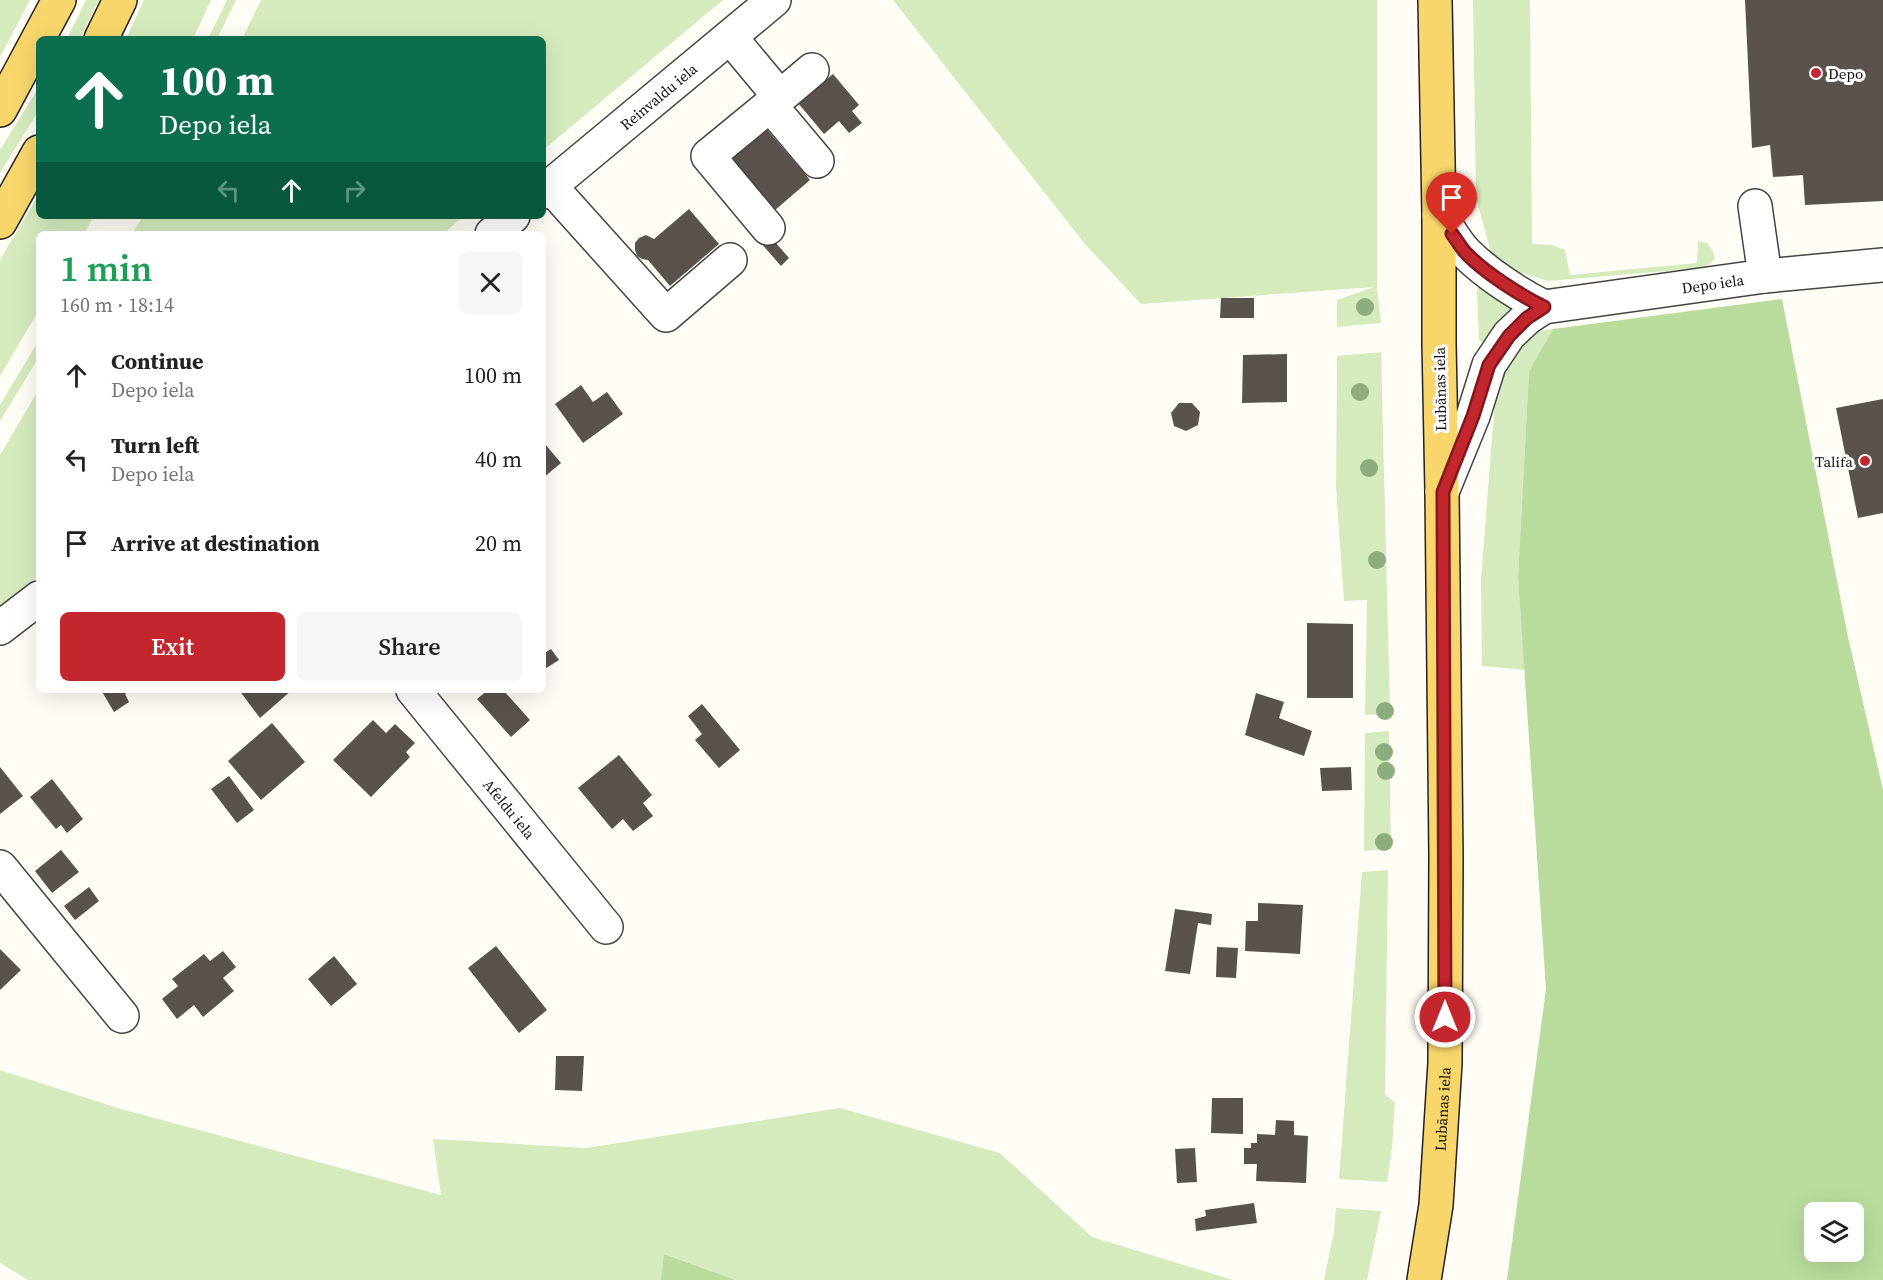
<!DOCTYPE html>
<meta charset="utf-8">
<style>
:root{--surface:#fff;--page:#f6f6f6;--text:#222;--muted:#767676;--accent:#c4262e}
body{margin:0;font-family:"Source Serif 4",serif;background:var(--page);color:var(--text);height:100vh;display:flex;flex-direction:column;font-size:22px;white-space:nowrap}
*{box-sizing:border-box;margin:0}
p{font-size:20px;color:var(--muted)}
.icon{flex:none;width:33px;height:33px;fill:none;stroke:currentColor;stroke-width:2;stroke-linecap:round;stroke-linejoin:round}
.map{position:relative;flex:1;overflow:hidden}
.sheet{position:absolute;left:36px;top:231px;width:510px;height:462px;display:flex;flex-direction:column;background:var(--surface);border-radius:9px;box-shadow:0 6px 24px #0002}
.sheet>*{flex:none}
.top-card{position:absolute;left:36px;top:36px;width:510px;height:183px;border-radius:9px;box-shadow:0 6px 24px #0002;background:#0b6e4f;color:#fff;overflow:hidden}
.tools{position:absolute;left:1804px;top:1202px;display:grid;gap:12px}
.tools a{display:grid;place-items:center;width:60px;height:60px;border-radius:9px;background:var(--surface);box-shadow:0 6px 24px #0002;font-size:30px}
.pin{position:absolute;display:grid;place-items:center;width:51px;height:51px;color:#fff;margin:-62px -26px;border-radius:50% 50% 50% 0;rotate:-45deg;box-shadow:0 0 6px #0007}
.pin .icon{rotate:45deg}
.me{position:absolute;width:66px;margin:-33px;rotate:0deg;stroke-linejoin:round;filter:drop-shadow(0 0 4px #0008)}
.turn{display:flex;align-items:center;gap:21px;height:126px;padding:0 24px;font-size:27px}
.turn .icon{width:78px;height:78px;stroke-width:2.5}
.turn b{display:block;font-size:42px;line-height:51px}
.lanes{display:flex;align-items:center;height:57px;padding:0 24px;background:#0003;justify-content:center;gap:30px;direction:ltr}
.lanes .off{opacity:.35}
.round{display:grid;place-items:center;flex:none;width:63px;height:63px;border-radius:9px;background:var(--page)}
.summary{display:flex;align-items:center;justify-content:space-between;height:102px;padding:0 24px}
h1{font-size:36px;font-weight:600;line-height:45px;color:#1e9e55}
.button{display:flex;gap:12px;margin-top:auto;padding:12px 24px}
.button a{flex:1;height:69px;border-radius:9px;background:var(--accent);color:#fff;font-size:24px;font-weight:600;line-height:69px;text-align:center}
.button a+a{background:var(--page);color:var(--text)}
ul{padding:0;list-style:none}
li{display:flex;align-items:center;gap:18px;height:84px;padding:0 24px}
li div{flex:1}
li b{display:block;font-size:22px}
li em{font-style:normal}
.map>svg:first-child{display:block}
.green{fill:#d5ebbd}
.forest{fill:#b9dc9c;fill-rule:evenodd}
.building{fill:#5a524d}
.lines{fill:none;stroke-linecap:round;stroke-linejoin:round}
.minor-casing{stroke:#444;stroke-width:36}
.major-casing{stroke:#222;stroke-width:36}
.minor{stroke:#fff;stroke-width:33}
.major{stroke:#f9d66b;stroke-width:33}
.tree{fill:#8dad7f}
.route-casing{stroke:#7f191e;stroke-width:15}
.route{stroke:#c4262e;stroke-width:10}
.poi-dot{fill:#c4262e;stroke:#fff;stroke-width:2}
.labels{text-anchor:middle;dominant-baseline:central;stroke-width:6;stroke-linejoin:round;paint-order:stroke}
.poi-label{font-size:15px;fill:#111;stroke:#fff;text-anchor:start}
.street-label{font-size:15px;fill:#111;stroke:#fff}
</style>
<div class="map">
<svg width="1883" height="1280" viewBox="0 0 1883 1280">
<rect width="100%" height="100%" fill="#fffdf5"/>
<!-- green -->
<g class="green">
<path d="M0 0H30L0 57Z"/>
<path d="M86 0H99L80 39H67Z"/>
<path d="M144 0H211L193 39H126Z"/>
<path d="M227 0H236L217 39H208Z"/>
<path d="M261 0H723L543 150V39H242Z"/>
<path d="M893 0H1377V286L1381 323 1337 327V300L1374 287 1141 304 1085 244Z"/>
<path d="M1473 0H1530L1532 244 1552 245 1565 250 1570 275 1697 263 1698 241 1707 243 1712 249 1715 258 1712 262 1703 268 1548 281 1522 273 1520 280 1492 256 1476 198Z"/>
<path d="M39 87V110L0 173V150Z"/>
<path d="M39 194V216H94L84 234H39V310L0 376V260Z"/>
<path d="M143 216H464L443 234H132Z"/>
<path d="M1480 286 1516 307 1485 342H1481L1479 339 1477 289Z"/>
<path d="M1553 329 1529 371 1518 577 1525 670 1482 666 1481 581 1496 386 1504 365 1529 333Z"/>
<path d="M39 340V357L0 421V405Z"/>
<path d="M1381 352 1390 714 1365 715 1367 600 1344 601 1336 487 1337 356Z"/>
<path d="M39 389V576L0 608V455Z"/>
<path d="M1389 731 1391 849 1364 851 1365 733Z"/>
<path d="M1388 870 1385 1094 1395 1103 1392 1148 1387 1182 1339 1179 1362 872Z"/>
<path d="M0 1070 121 1109 441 1195 433 1139 586 1148 840 1108 1000 1153 1092 1237 1233 1280H736L665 1254 661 1280H28L0 1263Z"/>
<path d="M1336 1208 1381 1211 1367 1280H1324L1334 1232Z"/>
</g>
<!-- forest -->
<g class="forest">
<path d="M1782 299 1848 637 1883 790V1280H1507L1546 989 1518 577 1529 371 1553 329ZM1815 1212H1854V1251H1815Z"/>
<path d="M664 1254 736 1280H661Z"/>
</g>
<!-- building -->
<g class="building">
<path d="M1745 0H1883V201L1805 205 1803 175 1773 177 1770 145 1752 148Z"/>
<path d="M833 74 859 105 852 111 862 123 849 133 839 121 824 134 798 103 805 98 800 92 814 90Z"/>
<path d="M763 125 810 180 774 211 727 156Z"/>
<path d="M689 209 719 244 670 286 648 260 642 259 637 256 635 250V243L639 238 646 235 654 239Z"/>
<path d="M769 235 789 258 781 266 761 243Z"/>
<path d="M1221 298H1254V318H1220Z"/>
<path d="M1287 354V402L1242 403 1243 355Z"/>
<path d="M581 385 593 402 607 392 623 414 583 443 555 404Z"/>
<path d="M1883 399V513L1858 518 1836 408Z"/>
<path d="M1179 403H1192L1200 412 1198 425 1186 431 1174 426 1171 413Z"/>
<path d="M545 444 561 463 543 478V446Z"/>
<path d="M1307 623 1353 624V698H1307Z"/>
<path d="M551 649 559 660 543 670V654Z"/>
<path d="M101 690H132L125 694 129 702 114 712Z"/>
<path d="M239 690H292L260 718Z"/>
<path d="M488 690H503L530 720 511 737 477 699Z"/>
<path d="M1256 693 1284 702 1279 718 1312 731 1304 756 1245 735Z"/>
<path d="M702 704 740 750 719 768 695 740 702 734 688 716Z"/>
<path d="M373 720 386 733 395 724 415 743 406 752 410 757 371 797 333 760Z"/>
<path d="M272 723 305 762 261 800 228 761Z"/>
<path d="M619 755 652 795 643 803 653 816 633 831 623 819 612 829 578 788Z"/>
<path d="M0 767 23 796 0 814Z"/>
<path d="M1351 767 1352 790 1322 791 1320 768Z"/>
<path d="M229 776 254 810 237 823 211 789Z"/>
<path d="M52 779 83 819 67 833 61 825 56 829 30 797Z"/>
<path d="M61 850 79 872 52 893 35 871Z"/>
<path d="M89 887 99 901 75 920 64 906Z"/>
<path d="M1258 903 1303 905 1300 954 1245 951 1246 921H1258Z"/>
<path d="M1175 909 1212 914 1211 925 1198 923 1190 974 1165 971Z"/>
<path d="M496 946 547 1010 519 1033 468 968Z"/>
<path d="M1217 947 1238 948 1236 978 1216 977Z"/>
<path d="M0 949 21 970 0 990Z"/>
<path d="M223 951 236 967 223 978 234 991 203 1017 194 1005 177 1019 162 999 178 986 172 979 204 954 210 961Z"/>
<path d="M334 956 357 984 331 1006 308 979Z"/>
<path d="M556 1056H584L582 1091 555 1090Z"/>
<path d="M1212 1098H1243V1134L1211 1133Z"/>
<path d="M1276 1120 1294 1121V1135L1308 1136 1306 1183 1256 1181 1257 1164H1244V1148H1251V1143H1257V1134L1275 1135Z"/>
<path d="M1195 1148 1197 1182 1177 1183 1175 1149Z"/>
<path d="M1254 1203 1257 1223 1196 1231 1195 1219 1206 1216 1205 1210Z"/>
</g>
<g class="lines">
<!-- minor casing -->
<g class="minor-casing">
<g id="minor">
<path d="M730 37 780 97 708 156 768 228"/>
<path d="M780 97 812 70"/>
<path d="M770 105 817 161"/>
<path d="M550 186 666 315 730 260"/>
<path id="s1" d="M543 192 774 0"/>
<path d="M1755 206 1765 276"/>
<path d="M1439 215C1448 227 1456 243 1466 253 1487 274 1518 294 1544 307"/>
<path d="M492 234 513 216"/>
<path id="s2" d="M1442 492 1473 416 1489 365 1509 335 1527 318 1544 307 1765 276 1883 265"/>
<path d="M0 628 39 598"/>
<path id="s3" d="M413 690 606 927"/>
<path d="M0 867 122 1016"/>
</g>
</g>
<!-- major casing -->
<g class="major-casing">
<g id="major">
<path d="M101 39 120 0"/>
<path d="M0 110 59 0"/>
<path d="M0 222 39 152"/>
<path id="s4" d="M1424 1280 1436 1205 1445 1063 1446 857 1442 492 1439 343V215L1435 0"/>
</g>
</g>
<!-- minor -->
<use href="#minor" class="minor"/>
<!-- major -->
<use href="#major" class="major"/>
</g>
<!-- trees -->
<g class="tree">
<circle cx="1365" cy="307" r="9"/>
<circle cx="1360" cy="392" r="9"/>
<circle cx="1369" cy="468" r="9"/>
<circle cx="1377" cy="560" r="9"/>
<circle cx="1385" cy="711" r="9"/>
<circle cx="1384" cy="752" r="9"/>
<circle cx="1386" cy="771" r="9"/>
<circle cx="1384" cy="842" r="9"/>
</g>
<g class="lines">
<!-- route casing -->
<g class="route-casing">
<path id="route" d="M1445 1017 1443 492 1473 416 1489 365 1509 336 1527 318 1544 307C1520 295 1485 273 1466 253 1461 248 1457 240 1452 234"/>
</g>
<!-- route -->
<use href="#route" class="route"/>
</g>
<!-- markers -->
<g class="poi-dot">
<circle cx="1816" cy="73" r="6"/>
<circle cx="1865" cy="461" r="6"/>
</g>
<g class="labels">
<!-- poi labels -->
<g class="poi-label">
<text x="1828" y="73">Depo</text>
<text x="1853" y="461" text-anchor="end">Talifa</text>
</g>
<!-- street labels -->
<g class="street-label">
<text stroke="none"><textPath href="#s1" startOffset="150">Reinvaldu iela</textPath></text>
<text stroke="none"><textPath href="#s2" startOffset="387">Depo iela</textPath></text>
<text transform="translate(1440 389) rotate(-91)">Lubānas iela</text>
<text stroke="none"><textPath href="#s3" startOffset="153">Afeldu iela</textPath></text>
<text stroke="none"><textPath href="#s4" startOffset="172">Lubānas iela</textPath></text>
</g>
</g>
</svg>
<div class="tools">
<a><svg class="icon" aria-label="layers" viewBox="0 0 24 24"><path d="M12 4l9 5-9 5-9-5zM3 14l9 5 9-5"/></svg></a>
</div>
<div class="pin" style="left:1452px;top:234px;background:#d93025"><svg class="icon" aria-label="arrive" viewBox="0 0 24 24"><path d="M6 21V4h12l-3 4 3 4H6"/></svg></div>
<svg class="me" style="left:1445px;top:1017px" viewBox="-20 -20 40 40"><circle r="17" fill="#c4262e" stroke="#fff" stroke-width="3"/><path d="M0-11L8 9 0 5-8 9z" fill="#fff"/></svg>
<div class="top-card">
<div class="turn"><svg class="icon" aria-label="ahead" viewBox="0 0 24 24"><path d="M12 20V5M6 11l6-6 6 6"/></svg><div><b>100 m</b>Depo iela</div></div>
<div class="lanes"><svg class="icon off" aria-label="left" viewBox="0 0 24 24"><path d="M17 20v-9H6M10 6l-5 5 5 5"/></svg><svg class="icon" aria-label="ahead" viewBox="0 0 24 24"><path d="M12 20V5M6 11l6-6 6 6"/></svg><svg class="icon off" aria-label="right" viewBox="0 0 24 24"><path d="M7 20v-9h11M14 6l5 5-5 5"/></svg></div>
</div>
<section class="sheet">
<div class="summary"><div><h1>1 min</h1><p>160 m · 18:14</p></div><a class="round"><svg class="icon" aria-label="close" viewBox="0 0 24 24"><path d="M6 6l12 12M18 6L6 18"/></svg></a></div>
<ul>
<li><svg class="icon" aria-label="ahead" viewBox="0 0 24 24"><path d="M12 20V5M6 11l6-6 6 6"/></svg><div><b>Continue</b><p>Depo iela</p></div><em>100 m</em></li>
<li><svg class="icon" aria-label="left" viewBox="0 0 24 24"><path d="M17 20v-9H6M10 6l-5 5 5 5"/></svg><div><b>Turn left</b><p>Depo iela</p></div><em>40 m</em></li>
<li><svg class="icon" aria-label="arrive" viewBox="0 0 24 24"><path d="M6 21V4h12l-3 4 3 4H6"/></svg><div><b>Arrive at destination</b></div><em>20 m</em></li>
</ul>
<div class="button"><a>Exit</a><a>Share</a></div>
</section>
</div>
